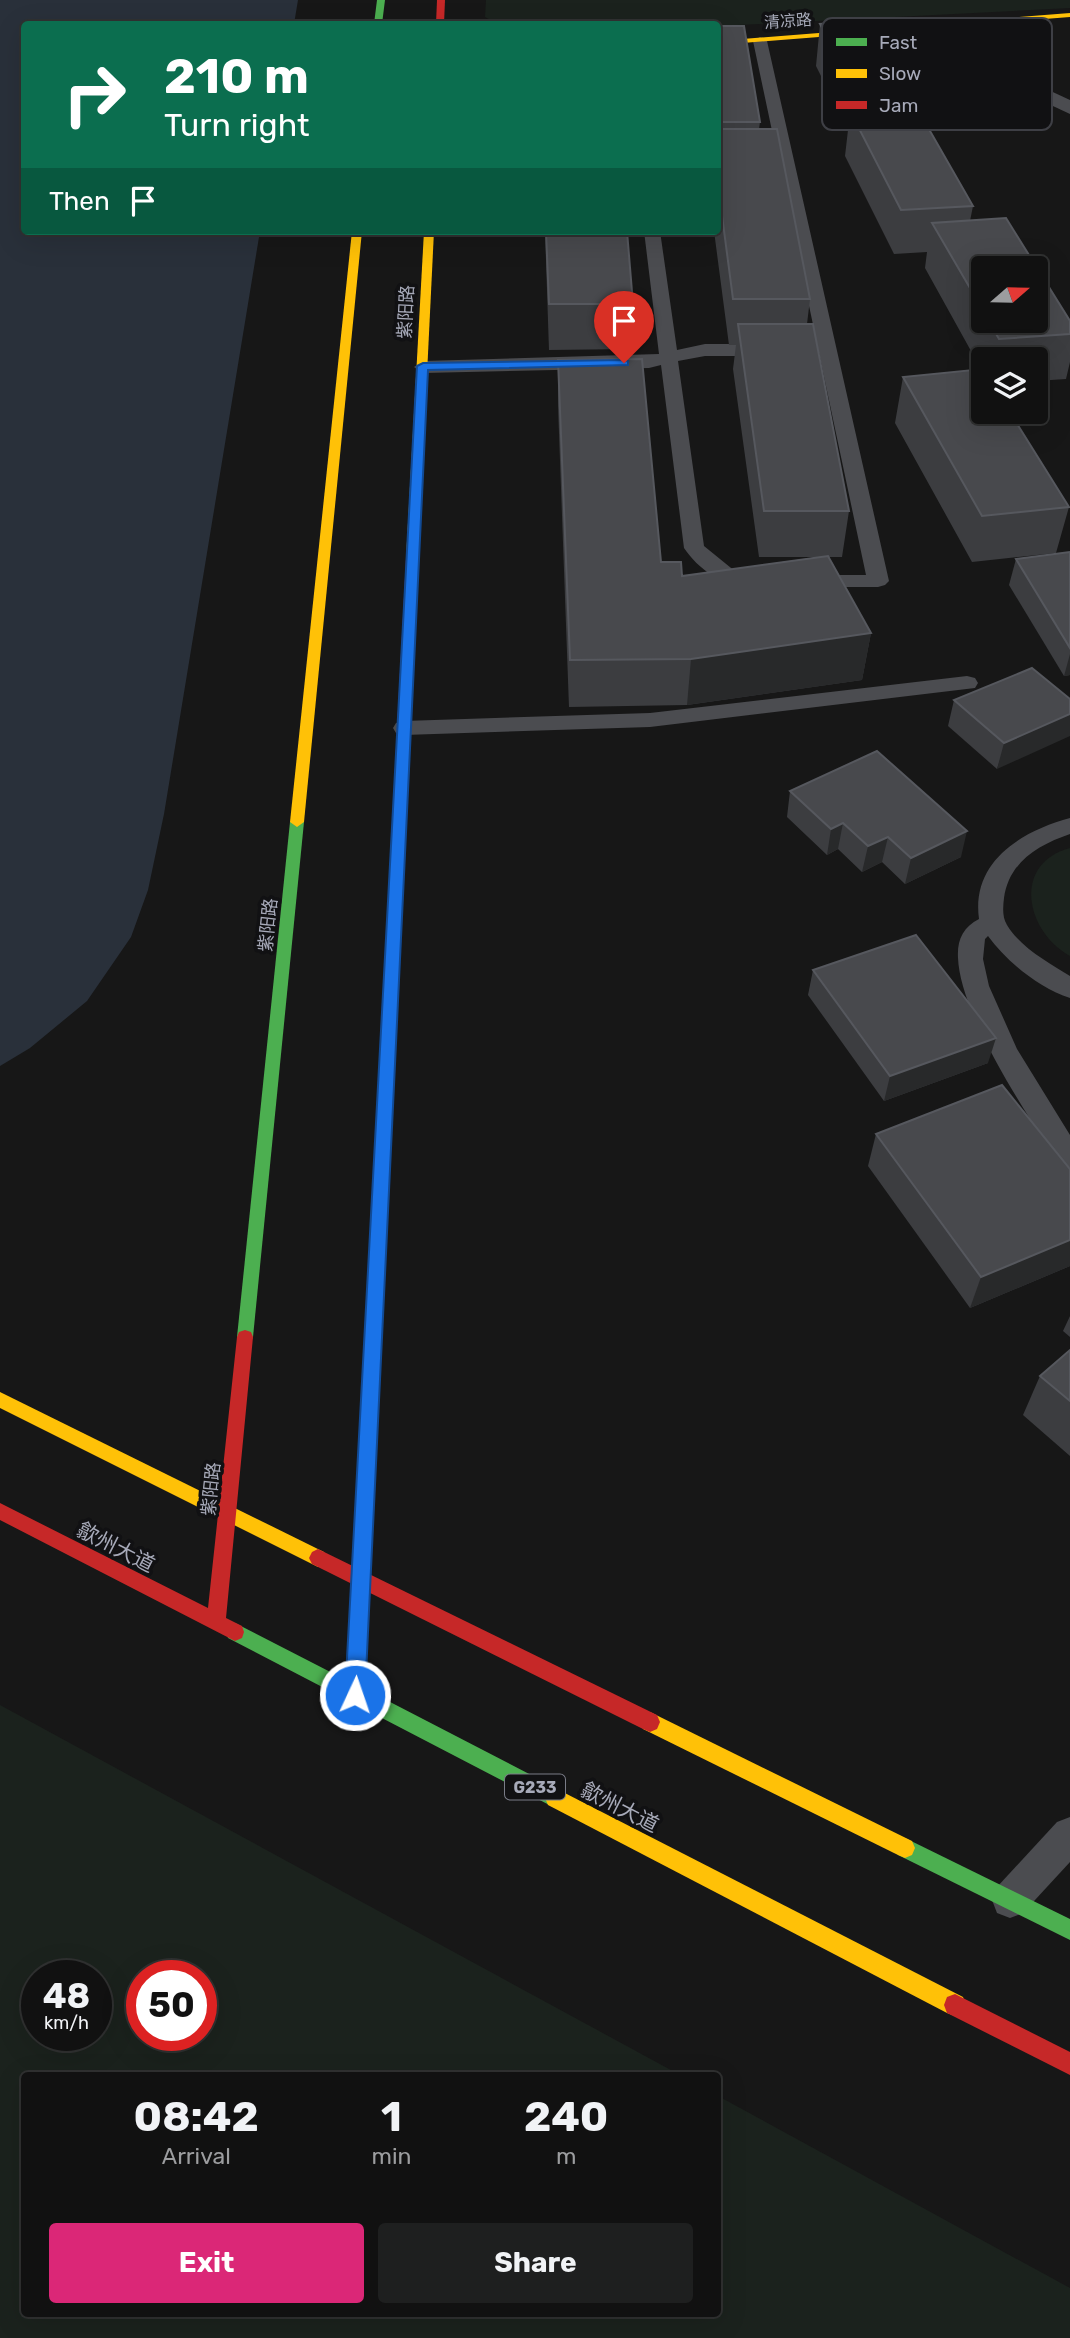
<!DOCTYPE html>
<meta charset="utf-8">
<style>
:root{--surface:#111;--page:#1e1f1f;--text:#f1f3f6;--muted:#9c9d9f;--line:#303131;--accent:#db2777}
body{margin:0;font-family:Rubik,"Noto Sans SC",sans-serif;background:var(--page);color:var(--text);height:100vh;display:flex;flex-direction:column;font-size:26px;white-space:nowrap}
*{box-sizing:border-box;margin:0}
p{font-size:23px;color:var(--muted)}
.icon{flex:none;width:38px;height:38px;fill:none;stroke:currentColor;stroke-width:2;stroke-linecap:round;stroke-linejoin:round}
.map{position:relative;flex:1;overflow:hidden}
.panel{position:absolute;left:21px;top:2072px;width:700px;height:245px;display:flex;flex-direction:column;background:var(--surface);border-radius:7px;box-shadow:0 7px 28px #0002,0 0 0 2px var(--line)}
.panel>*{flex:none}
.guide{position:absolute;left:21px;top:21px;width:700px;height:214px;border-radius:7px;box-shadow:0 7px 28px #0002,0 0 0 2px var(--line);background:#0b6e4f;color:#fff;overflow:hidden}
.needle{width:46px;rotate:70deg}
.buttons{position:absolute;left:971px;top:256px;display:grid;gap:14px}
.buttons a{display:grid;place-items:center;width:77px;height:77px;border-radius:7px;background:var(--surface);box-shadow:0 7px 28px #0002,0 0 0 2px var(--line);font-size:35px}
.speed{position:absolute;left:21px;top:1960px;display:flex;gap:14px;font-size:35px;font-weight:700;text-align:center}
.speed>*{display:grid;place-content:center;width:91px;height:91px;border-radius:50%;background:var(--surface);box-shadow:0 7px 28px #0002,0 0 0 2px var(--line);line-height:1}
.speed small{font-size:18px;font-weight:400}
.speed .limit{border:10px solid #d22;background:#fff;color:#111}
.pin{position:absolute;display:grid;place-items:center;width:60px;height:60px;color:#fff;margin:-72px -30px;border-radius:50% 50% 50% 0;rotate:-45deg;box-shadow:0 0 7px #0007}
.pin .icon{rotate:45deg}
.me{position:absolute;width:77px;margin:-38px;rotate:3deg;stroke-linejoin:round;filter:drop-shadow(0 0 5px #0008)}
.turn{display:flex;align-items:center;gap:24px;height:147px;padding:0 28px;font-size:32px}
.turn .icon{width:91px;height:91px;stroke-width:2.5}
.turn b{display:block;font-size:49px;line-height:60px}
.then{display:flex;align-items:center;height:66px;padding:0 28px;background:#0003;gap:14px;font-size:26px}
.eta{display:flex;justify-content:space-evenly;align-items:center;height:119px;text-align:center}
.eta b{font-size:42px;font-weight:700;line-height:49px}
.button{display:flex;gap:14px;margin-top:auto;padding:14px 28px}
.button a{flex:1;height:80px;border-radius:7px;background:var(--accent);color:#fff;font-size:28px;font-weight:700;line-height:80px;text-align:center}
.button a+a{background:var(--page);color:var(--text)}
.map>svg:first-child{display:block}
.green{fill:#1b221d;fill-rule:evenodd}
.water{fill:#29303a}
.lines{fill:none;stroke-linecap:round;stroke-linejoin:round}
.lane{fill:#4b4c50;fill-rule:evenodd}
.street{fill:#4b4c50;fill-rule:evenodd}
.fast{fill:#4caf50;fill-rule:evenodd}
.slow{fill:#ffc107;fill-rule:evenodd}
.jam{fill:#c62828;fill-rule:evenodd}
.wall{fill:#3c3d40;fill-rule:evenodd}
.shaded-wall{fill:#28292a}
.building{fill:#48494d;stroke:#56585e;stroke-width:2}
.route{fill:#1a73e8;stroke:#114b97;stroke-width:2}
.labels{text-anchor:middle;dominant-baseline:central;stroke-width:7;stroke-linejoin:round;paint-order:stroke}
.far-street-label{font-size:16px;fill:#a7aab9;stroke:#111113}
.shield{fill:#111113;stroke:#7a7c87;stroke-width:2}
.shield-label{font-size:16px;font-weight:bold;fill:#a7aab9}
.street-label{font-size:18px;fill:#a7aab9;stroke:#111113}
.near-street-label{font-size:21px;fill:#a7aab9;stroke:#111113}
.key{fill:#111113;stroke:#3e3f45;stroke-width:2}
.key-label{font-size:19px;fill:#a7aab9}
</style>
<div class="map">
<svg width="1070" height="2338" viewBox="0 0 1070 2338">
<rect width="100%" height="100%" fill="#171717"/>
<!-- green -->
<g class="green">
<path d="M486 0H1070V8L718 26 498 24 485 17Z"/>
<path d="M1070 848V956C1026 932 1011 864 1070 848Z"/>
<path d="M0 1705 680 2075 24 2076V2314H718V2096L1070 2288V2338H0ZM37 1976H96V2035H37ZM142 1976H201V2035H142Z"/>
</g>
<!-- water -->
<path class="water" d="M0 0H298L294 24H24V231H260L164 814 148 890 131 937 87 1001 30 1048 0 1066Z"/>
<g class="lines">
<!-- lane -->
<g class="lane">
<path d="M760 37 767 41 889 581 885 585 878 587H803L796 585 792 581 796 577 803 575H866L753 41Z"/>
<path d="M644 231H660L677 350 705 344H772L781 350 772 356H705L678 361 704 546 736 572 763 578 767 582 763 586C733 594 700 572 684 548L661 365 649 368 423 373 414 367 423 361 659 354Z"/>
<path d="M967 676 975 678 978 683 975 688 650 727 404 735 396 733 393 728 396 723 404 721 650 713Z"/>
<path d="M1070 818V834C1038 845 1009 862 1004 898 1003 907 1002 917 1007 925 1020 947 1049 963 1070 976V998C1039 988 1007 962 988 936L985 939 983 959 989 986 1017 1049 1070 1135V1168C1069 1168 1061 1165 1060 1164 1053 1159 1047 1145 1042 1138 1014 1094 960 1009 958 958 957 940 963 927 979 919 971 861 1022 831 1070 818Z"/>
<path d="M1070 1817V1862L1023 1913 1010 1918 997 1913 992 1900 997 1887 1057 1822Z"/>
</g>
<!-- street -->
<path class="street" d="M906 24 1070 100V114L899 34 896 30 899 26Z"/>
<!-- fast -->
<g class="fast">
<path d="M377 0H385L382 24H374Z"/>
<path d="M297 817 304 822 253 1337 251 1342 245 1344 239 1342 237 1337 290 822Z"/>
<path d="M390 988 397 993 365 1689 562 1791 565 1798 562 1805 555 1808 228 1638 226 1632 228 1626 235 1623 346 1680 383 993Z"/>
<path d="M905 1838 1070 1919V1940L898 1855 895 1848 898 1841Z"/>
</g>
<!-- slow -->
<g class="slow">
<path d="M1070 13V17L718 45V41Z"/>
<path d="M352 231H362L304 822 297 827 290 822Z"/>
<path d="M424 231H434L418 559 412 563 406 559Z"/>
<path d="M0 1392 324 1552 327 1558 324 1564 318 1567 0 1408Z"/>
<path d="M650 1712 912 1841 915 1848 912 1855 905 1858 898 1855 643 1729 640 1722 643 1715Z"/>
<path d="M555 1788 963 1997 966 2005 963 2013 955 2016 947 2013 548 1805 545 1798 548 1791Z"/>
</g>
<!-- jam -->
<g class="jam">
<path d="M437 0H445L444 24H436Z"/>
<path d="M412 555 418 559 397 993 390 998 383 993 406 559Z"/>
<path d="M245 1330 251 1332 253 1337 226 1618 242 1626 244 1632 242 1638 235 1641 0 1520V1503L208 1608 237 1337 239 1332Z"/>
<path d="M318 1549 657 1715 660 1722 657 1729 650 1732 643 1729 312 1564 309 1558 312 1552Z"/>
<path d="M955 1994 1070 2052V2075L947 2013 944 2005 947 1997Z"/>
</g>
</g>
<!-- wall -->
<g class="wall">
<path d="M820 24 931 103 927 126 973 206 970 221 1070 321V362L1066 379 1036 381V359H984V411L1069 507 1056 553 972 562 895 423 903 377 981 369 925 268 927 252 894 254 845 156 848 130 816 66ZM984 268 1036 320H984Z"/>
<path d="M718 26 760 122 759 129 810 299 807 324 849 511 842 557H829L871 633 862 680 687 705 569 707 558 406V360L661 562 682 576 817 557H759L733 369 736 345H729L714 231H718Z"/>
<path d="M545 231H627L633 304 631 349 549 350Z"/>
<path d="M1070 552V675L1064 676 1009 585 1016 559Z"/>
<path d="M1032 668 997 769 948 726 954 700Z"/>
<path d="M790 791 961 857 905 884 882 862 862 872 838 849 827 855 787 817Z"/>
<path d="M813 970 988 1063 884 1101 808 995Z"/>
<path d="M876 1134 1070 1169V1266L970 1308 868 1166Z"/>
<path d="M1070 1316V1337L1063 1331Z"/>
<path d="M1070 1350V1456L1023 1415 1040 1376Z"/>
</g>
<!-- shaded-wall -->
<g class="shaded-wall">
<path d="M871 633 862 680 687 705 691 659Z"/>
<path d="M1070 654V675L1064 676Z"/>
<path d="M1070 714V736L997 769 1004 743Z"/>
<path d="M843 823 838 849 827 855 831 829Z"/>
<path d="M967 831 961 857 905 884 911 858Z"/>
<path d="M888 837 882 862 862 872 868 846Z"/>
<path d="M996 1038 988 1063 884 1101 890 1076Z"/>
<path d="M1070 1240V1266L970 1308 981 1277Z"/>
</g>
<!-- building -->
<g class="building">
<path d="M883 21 931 103 864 107 820 24Z"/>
<path d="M718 26H744L760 122H718Z"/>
<path d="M918 110 973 206 901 210 851 113Z"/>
<path d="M718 129H777L810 299H733L718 185Z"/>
<path d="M1006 218 1070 321V334L999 339 988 320H1036V268H984V312L932 223Z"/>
<path d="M546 231H627L633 304H549Z"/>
<path d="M738 324H813L849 511H764Z"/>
<path d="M642 359 661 562H681L682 576 828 556 871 633 691 659 570 660 558 360Z"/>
<path d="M983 369 984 411H1009L1069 507 982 516 903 377Z"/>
<path d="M1070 552V648L1016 559Z"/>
<path d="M1032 668 1070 699V714L1004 743 954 700Z"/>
<path d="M877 751 967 831 911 858 888 837 868 846 843 823 831 829 790 791Z"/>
<path d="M916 935 996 1038 890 1076 813 970Z"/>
<path d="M1002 1085 1070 1169V1240L981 1277 876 1134Z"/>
<path d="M1070 1350V1401L1040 1376Z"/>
</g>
<!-- route -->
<path class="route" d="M624 360 628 361V365L428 370 365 1695 362 1701 355 1704 348 1701 345 1695 417 366 423 363Z"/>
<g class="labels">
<!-- far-street labels -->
<g class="far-street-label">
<text transform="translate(788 21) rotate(-4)">清凉路</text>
</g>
<!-- shield labels -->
<rect class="shield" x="505" y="1774.5" width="60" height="25" rx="5"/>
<g class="shield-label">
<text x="535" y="1787">G233</text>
</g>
<!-- street labels -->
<g class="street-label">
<text transform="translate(406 312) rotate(-87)">紫阳路</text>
<text transform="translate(268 925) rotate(-84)">紫阳路</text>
<text transform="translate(211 1489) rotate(-84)">紫阳路</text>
</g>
<!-- near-street labels -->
<g class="near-street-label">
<text transform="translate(116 1547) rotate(27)">歙州大道</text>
<text transform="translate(620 1807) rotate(27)">歙州大道</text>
</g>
</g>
<!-- legend -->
<rect x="822" y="18" width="230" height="112" rx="10" class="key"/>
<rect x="836" y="38" width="31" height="8" fill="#4caf50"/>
<rect x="836" y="69" width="31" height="9" fill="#ffc107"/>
<rect x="836" y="101" width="31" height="8" fill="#c62828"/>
<g class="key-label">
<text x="879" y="49">Fast</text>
<text x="879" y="80">Slow</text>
<text x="879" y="112">Jam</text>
</g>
</svg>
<div class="buttons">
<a><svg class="needle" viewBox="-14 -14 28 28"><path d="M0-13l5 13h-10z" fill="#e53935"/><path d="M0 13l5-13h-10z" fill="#9c9d9f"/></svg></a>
<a><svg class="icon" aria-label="layers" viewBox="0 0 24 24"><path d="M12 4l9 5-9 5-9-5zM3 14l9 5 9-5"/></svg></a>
</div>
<div class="speed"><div>48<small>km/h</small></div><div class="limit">50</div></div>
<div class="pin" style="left:624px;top:363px;background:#d93025"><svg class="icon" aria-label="arrive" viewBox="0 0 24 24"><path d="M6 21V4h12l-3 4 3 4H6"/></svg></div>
<svg class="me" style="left:355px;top:1695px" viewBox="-20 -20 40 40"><circle r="17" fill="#1a73e8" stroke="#fff" stroke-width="3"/><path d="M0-11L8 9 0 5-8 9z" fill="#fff"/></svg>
<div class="guide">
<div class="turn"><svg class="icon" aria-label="right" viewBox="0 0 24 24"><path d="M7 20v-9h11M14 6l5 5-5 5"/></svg><div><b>210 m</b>Turn right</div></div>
<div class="then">Then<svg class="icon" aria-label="arrive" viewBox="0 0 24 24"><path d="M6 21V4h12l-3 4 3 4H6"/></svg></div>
</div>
<section class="panel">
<div class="eta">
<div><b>08:42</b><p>Arrival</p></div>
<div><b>1</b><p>min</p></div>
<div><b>240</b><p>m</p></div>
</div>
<div class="button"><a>Exit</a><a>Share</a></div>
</section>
</div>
